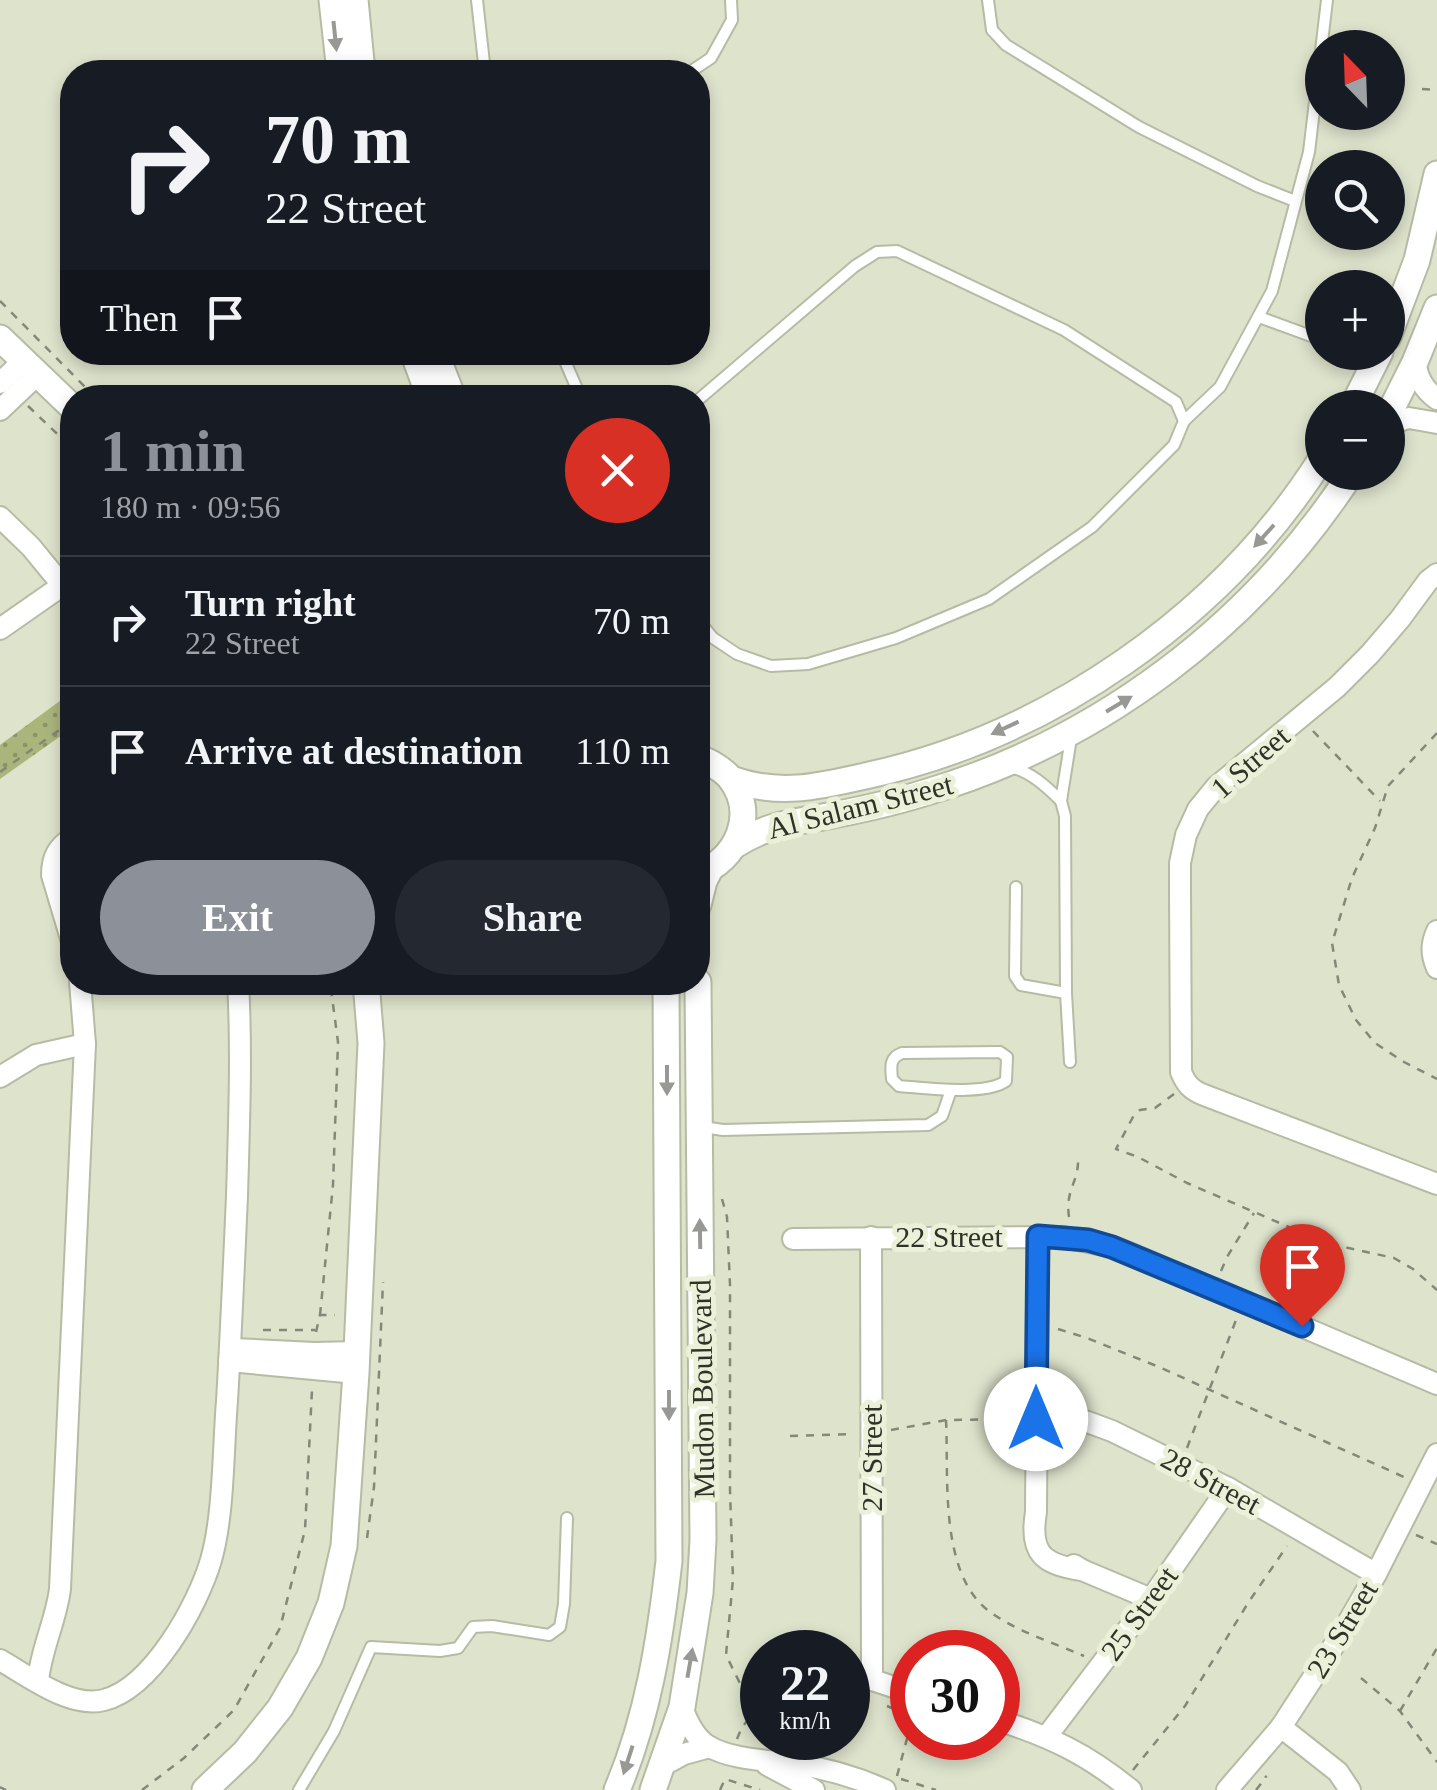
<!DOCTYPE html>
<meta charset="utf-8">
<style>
:root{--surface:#171b24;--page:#242831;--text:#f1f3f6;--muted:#9ea1a6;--line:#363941;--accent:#8c9099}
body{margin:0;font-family:"Times New Roman",serif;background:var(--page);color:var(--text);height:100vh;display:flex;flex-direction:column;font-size:38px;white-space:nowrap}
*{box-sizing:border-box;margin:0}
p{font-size:32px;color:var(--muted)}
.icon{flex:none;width:55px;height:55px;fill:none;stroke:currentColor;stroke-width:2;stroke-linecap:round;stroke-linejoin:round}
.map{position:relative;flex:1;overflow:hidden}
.sheet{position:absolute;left:60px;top:385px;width:650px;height:610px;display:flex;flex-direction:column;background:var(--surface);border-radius:40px;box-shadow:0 5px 15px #0003}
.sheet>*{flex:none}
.banner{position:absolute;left:60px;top:60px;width:650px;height:305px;border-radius:40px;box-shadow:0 5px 15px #0003;background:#171b24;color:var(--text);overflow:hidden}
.needle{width:65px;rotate:337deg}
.fabs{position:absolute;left:1305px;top:30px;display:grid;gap:20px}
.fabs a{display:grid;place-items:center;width:100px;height:100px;border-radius:50%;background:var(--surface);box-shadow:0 5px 15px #0003;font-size:50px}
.speed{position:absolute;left:740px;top:1630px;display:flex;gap:20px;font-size:50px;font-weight:700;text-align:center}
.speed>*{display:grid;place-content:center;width:130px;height:130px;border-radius:50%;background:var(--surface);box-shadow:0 5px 15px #0003;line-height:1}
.speed small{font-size:25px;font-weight:400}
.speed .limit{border:15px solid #d22;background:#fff;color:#111}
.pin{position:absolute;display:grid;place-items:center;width:85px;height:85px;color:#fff;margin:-102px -42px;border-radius:50% 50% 50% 0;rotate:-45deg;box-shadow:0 0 10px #0007}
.pin .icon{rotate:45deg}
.me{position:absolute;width:110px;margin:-55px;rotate:0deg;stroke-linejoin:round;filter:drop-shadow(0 0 8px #0008)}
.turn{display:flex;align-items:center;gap:35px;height:210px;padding:0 40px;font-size:45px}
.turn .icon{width:130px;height:130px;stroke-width:2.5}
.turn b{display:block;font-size:70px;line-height:85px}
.then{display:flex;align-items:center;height:95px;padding:0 40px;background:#0003;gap:20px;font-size:38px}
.round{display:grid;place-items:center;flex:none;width:105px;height:105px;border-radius:52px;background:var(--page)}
.headline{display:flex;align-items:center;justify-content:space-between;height:170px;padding:0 40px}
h1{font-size:60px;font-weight:600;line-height:75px;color:var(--accent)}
.action{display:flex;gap:20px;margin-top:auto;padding:20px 40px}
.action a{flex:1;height:115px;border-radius:60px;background:var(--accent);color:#fff;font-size:40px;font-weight:600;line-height:115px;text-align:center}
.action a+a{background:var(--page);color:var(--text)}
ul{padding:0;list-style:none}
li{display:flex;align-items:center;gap:30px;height:130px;padding:0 40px;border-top:2px solid var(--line)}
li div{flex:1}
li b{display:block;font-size:38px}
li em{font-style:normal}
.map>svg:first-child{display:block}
.grass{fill:url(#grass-dots)}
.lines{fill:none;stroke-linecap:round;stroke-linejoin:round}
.service-casing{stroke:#b6bba4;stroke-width:14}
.minor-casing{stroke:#b6bba4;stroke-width:24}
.tertiary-casing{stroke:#b6bba4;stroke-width:29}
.path{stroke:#858878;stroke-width:2.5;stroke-dasharray:8 8;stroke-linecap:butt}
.service{stroke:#fff;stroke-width:10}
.minor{stroke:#fff;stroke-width:20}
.tertiary{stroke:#fff;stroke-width:25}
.oneway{fill:#989894}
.route-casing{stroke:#114b97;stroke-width:25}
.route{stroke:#1a73e8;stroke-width:18}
.labels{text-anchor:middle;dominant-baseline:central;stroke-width:10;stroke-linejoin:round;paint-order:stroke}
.street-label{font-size:30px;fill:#303229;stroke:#ebf0d9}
</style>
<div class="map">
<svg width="1437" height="1790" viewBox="0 0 1437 1790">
<defs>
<pattern id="grass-dots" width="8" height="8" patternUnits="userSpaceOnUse" patternTransform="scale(2.5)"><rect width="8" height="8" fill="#aab57c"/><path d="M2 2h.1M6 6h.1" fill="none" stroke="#8b9466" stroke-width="1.8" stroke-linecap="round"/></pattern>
</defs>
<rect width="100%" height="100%" fill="#dee3cc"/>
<!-- grass -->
<path class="grass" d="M72 692V728L0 779V745Z"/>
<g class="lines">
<!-- service casing -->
<g class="service-casing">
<g id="service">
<path d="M477 0 485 72"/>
<path d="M988 0 992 30 1006 45 1139 127 1257 186 1295 201"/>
<path d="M690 72 711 58 732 20 731 0"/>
<path d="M1259 317 1322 340"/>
<path d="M561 352 581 398"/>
<path d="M1350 352 1371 364"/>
<path d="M698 400 855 266 877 252 897 251 1064 330 1176 402 1184 421 1174 445 1092 527 989 599 896 638 808 664 771 666 737 654 713 638 698 620"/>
<path d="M1184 421 1220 387 1272 291 1309 152 1327 0"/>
<path d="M1009 767C1029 770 1047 787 1061 801"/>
<path d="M1016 887 1015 976 1021 985 1066 993"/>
<path d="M1000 1052 1007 1057 1006 1081C985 1096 925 1088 899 1086L892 1079C891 1067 889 1058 902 1053Z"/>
<path d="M1070 1062 1066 993 1065 816 1061 801 1071 738"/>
<path d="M703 1127 723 1130 928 1125 942 1116 951 1090"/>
<path d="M299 1790 334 1731 371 1647 440 1651 458 1648 473 1627 492 1626 549 1635 560 1627 564 1604 567 1518"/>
</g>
</g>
<!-- minor casing -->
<g class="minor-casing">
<g id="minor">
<path d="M1415 362C1418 378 1423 389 1437 399"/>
<path d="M0 383 23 361"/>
<path d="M0 410 37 375"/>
<path d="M1388 424 1409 418 1437 423"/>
<path d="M0 517 31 547 72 597"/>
<path d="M1437 574 1428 581 1400 619 1370 654 1337 687 1216 787 1198 809 1186 835 1180 863V891L1181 1072C1186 1084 1191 1090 1204 1095L1437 1184"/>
<path d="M0 629 63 585"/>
<path d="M72 838C58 847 52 857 52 875L72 942"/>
<path d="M1437 931C1431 944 1431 954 1437 968"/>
<path d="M0 1077 36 1055 85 1044"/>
<path d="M1038 1236 1036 1512C1029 1553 1043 1565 1082 1570"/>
<path d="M871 1237 872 1680"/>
<path d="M793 1239 1063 1237 1113 1247 1136 1256 1437 1384"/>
<path d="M234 1349 314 1353 357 1352"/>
<path d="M229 1361 356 1373"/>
<path d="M1036 1410 1074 1417 1112 1431 1228 1488 1376 1574"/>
<path d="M1074 1565 1082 1570 1151 1599"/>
<path d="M0 1660C28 1676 71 1709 104 1700 152 1688 198 1605 211 1560 224 1515 223 1449 227 1401 231 1333 234 1264 237 1196 239 1124 242 1054 238 982"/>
<path d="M848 1672 912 1693"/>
<path d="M38 1681C41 1649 56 1621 60 1589L85 1044 80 982"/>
<path d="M682 1707C687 1721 694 1737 708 1746 732 1760 767 1760 793 1764 825 1768 856 1777 885 1790"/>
<path d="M998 1720C1051 1737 1087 1754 1131 1790"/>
<path d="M1281 1727 1338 1772 1350 1790"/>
<path d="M1047 1736 1151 1599 1228 1488"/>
<path d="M767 1765 814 1790"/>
<path d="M662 1766 684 1754 710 1747"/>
<path d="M1227 1790 1281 1727 1342 1633 1376 1574 1437 1454"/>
</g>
</g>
<!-- tertiary casing -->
<g class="tertiary-casing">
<g id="tertiary">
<path d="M332 0 340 72"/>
<path d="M355 0 362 72"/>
<path d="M1388 337 1417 260 1437 174"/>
<path d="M0 338 72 407"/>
<path d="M413 352 430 398"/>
<path d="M435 352 453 398"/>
<path d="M1352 408 1380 352"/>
<path d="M1388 416 1415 362 1437 308"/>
<path d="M698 757C709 762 722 768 730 778 758 814 737 860 698 874"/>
<path d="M731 779C778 796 817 787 865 776 1048 737 1222 616 1322 458"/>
<path d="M735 845C769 824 790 823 828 816 860 810 892 803 924 793 1100 741 1252 626 1352 472"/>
<path d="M698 905 704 881 710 869"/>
<path d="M205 1790 245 1752 280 1708 309 1658 331 1603 344 1546 356 1373 371 1043 366 982"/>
<path d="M617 1790C648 1717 660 1640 669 1561L666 982"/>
<path d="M653 1790 682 1707 700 1593 703 1540 698 982"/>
</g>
</g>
<!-- path -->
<g class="path">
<path d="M1422 89 1437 90"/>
<path d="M0 301 96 398"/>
<path d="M28 406 72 448"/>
<path d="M1313 731 1380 801"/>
<path d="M1437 733 1388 786 1375 828 1352 878 1332 943 1339 985 1356 1020 1375 1043 1404 1062 1437 1079"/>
<path d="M0 772 72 721"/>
<path d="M1174 1094 1155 1108 1140 1110 1133 1117 1116 1149 1138 1157 1187 1183 1326 1243 1394 1258 1413 1269 1437 1290"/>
<path d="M722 1199 727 1217 730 1285V1491L733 1579 726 1655 762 1728"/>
<path d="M1069 1217C1065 1189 1079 1182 1078 1159"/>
<path d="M1221 1271 1227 1257 1254 1213"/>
<path d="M320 1315 333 1185 338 1042 330 982"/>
<path d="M1058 1329 1087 1338 1159 1367 1404 1477"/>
<path d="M263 1330H315"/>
<path d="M316 1332 320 1315H335"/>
<path d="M946 1420C949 1478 938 1578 993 1614 1021 1633 1054 1643 1084 1656"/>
<path d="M891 1430 946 1420 1018 1419"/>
<path d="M790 1436 854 1434"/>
<path d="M1187 1448 1236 1320"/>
<path d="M1416 1535 1437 1544"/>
<path d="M367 1538 374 1487 383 1282"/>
<path d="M1361 1678 1400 1711 1437 1762"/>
<path d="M887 1706 912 1717"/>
<path d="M1400 1711 1437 1648"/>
<path d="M776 1738 793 1744"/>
<path d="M737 1739 742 1727 754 1713"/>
<path d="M1133 1770 1185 1706 1248 1603 1287 1546"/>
<path d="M897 1776 912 1720"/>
<path d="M901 1779 936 1790"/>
<path d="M0 1787 6 1790"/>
<path d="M142 1790 184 1758 234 1710 280 1628 305 1530 312 1390"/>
<path d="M720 1790 725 1779 760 1790"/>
<path d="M1256 1790 1266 1777 1265 1776"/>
</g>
<!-- service -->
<use href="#service" class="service"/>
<!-- minor -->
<use href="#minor" class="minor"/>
<!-- tertiary -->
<use href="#tertiary" class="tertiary"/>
</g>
<!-- one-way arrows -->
<defs><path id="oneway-solid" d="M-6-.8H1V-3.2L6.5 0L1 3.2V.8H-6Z" transform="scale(2.5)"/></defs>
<g class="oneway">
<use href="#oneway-solid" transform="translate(335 36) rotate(84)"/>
<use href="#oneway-solid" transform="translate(1264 536) rotate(132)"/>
<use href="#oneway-solid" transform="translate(1119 704) rotate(-31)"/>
<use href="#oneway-solid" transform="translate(1005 728) rotate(155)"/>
<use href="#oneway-solid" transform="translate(667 1080) rotate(90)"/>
<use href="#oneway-solid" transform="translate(700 1234) rotate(-91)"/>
<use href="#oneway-solid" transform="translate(669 1405) rotate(90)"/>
<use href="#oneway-solid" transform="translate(690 1663) rotate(-80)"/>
<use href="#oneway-solid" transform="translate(628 1760) rotate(108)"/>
</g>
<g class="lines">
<!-- route casing -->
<g class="route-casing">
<path id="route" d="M1036 1419 1038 1236 1088 1240 1112 1247 1302 1326"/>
</g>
<!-- route -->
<use href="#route" class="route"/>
</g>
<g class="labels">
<!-- street labels -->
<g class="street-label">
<text transform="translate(1250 762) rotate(-41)">1 Street</text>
<text transform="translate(860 806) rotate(-14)">Al Salam Street</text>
<text x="949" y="1236">22 Street</text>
<text transform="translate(702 1389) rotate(-91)">Mudon Boulevard</text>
<text transform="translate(871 1458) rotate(-90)">27 Street</text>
<text transform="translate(1211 1481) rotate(28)">28 Street</text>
<text transform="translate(1139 1613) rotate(-54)">25 Street</text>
<text transform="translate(1342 1629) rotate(-59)">23 Street</text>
</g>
</g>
</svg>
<div class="fabs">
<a><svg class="needle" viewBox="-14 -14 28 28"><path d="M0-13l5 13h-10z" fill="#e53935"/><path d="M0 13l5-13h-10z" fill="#9ea1a6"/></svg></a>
<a><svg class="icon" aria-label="search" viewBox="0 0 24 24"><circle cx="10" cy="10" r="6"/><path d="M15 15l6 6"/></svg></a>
<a>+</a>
<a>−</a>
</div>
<div class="speed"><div>22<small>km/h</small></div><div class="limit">30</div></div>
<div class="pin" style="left:1302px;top:1326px;background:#d93025"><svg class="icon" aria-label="arrive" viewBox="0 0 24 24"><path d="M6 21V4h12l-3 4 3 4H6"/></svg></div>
<svg class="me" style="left:1036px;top:1419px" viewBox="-20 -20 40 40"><circle r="19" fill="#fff"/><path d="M0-13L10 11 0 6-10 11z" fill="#1a73e8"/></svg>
<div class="banner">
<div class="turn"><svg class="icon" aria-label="right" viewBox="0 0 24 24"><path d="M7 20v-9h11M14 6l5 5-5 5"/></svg><div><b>70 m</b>22 Street</div></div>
<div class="then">Then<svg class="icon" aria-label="arrive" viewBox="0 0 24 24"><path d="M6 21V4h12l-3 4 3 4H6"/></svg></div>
</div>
<section class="sheet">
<div class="headline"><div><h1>1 min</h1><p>180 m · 09:56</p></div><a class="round" style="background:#d93025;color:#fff"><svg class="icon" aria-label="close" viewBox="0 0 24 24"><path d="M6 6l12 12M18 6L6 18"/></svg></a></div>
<ul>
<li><svg class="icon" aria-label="right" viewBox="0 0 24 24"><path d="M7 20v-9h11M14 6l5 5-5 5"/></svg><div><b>Turn right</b><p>22 Street</p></div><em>70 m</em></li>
<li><svg class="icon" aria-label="arrive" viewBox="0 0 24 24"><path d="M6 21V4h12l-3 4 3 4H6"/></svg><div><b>Arrive at destination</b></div><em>110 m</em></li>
</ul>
<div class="action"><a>Exit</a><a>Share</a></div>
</section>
</div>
